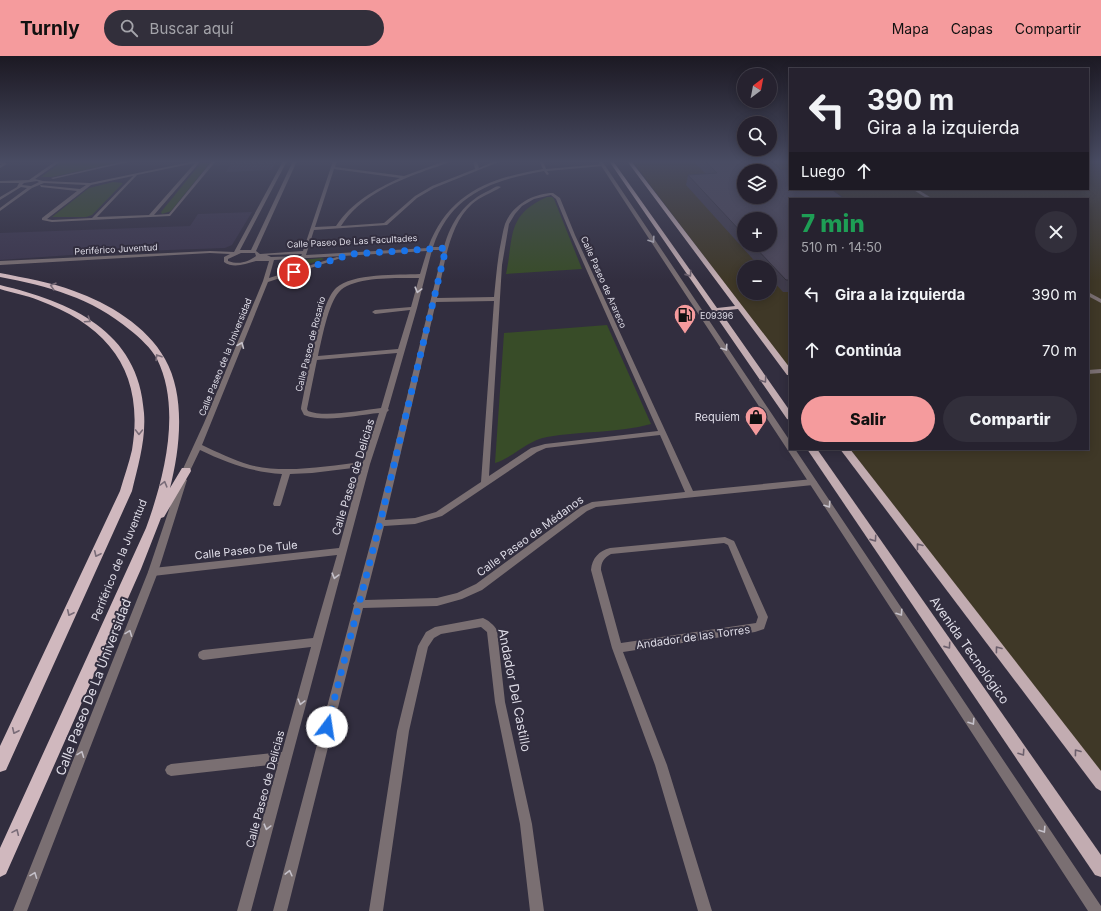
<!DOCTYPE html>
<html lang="es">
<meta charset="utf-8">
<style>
:root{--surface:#26222f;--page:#322f3b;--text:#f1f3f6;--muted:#a4a4aa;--line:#423f4b;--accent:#f59b9d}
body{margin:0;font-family:Inter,sans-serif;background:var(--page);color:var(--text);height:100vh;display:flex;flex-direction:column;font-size:15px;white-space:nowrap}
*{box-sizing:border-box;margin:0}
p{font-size:13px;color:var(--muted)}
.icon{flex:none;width:22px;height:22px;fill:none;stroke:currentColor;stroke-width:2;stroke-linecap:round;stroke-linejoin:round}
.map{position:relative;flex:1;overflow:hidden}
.drawer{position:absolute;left:789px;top:142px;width:300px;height:252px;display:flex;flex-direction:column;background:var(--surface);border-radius:0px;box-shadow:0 2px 10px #0003,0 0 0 1px var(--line)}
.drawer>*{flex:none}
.guide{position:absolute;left:789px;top:12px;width:300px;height:122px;border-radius:0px;box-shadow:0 2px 10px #0003,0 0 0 1px var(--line);background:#26222f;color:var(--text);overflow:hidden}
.needle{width:26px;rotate:32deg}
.controls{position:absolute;left:737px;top:12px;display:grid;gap:8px}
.controls a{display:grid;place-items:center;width:40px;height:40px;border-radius:50%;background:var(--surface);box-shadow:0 2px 10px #0003,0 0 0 1px var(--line);font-size:20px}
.pin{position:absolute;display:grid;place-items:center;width:34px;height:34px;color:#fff;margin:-17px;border:2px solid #fff;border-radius:50%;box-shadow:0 1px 4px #0007}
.me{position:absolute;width:44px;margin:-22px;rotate:14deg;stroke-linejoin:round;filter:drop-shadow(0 0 3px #0008)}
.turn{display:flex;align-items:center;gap:14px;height:84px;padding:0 12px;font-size:18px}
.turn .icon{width:52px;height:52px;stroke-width:2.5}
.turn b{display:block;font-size:28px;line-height:34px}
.then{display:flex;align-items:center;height:38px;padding:0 12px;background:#0003;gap:8px;font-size:15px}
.round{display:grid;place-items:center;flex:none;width:42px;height:42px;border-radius:21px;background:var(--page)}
.headline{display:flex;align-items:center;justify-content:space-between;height:68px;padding:0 12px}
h1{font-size:24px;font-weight:800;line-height:30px;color:#1e9e55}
.primary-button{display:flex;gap:8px;margin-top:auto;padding:8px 12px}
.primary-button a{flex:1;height:46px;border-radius:24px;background:var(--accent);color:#111;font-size:16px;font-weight:800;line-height:46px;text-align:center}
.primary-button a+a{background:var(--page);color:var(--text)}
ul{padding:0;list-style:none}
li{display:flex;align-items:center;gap:12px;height:56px;padding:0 12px}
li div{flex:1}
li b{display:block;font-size:15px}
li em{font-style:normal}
header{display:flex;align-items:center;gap:24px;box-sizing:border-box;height:56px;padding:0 20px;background:var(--accent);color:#111}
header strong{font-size:19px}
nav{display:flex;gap:22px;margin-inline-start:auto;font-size:14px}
.search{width:280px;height:36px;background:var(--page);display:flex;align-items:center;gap:10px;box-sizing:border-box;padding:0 14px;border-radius:22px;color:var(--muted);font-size:15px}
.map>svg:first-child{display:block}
.built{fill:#3c364d}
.industrial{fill:#3f3827;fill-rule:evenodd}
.green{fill:#384c28}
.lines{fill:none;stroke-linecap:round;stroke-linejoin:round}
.minor{fill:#7a6f72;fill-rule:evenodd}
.tertiary{fill:#7a6f72;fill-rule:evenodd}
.primary{fill:#c2acb1;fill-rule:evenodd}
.trunk{fill:#d0b8be;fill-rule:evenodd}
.wall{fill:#413d4d;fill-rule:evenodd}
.building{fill:#4c4759;stroke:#35323e;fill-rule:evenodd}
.oneway{stroke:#c5c1ca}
.oneway2{stroke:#6c606d}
.oneway3{stroke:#796c78}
.route{stroke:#1a73e8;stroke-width:7;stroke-dasharray:0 12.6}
.labels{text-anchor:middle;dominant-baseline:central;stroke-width:4;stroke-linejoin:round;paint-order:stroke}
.far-street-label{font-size:9px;fill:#dedce7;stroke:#322e3f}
.far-poi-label{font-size:9px;fill:#dedce7;stroke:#322e3f;text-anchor:start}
.poi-label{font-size:11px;fill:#dedce7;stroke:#322e3f;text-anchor:end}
.street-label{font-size:11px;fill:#dedce7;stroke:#322e3f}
.near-street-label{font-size:13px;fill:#dedce7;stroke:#322e3f}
</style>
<header>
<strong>Turnly</strong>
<div class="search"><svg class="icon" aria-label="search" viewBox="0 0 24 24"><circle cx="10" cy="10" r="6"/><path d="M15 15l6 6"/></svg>Buscar aquí</div>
<nav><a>Mapa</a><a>Capas</a><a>Compartir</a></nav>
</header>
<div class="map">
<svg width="1101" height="855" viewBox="0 0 1101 855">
<rect width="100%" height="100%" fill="#322e3f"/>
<!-- built -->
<g class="built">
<path d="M276 105 272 114 226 116 232 106Z"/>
<path d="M252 156 232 189 225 192 114 196 0 204V177L190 170 198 158Z"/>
</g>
<!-- industrial -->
<path class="industrial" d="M632 105H790V133H1088V105H1101V720L850 393H1088V143H790V314ZM744 115H770V141H744ZM744 163H770V189H744ZM744 211H770V237H744Z"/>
<!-- green -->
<g class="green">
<path d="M63 105H126L52 121H41Z"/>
<path d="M204 107 209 108 171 155 162 158 161 156 200 108Z"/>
<path d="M113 126 123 127 92 159 86 161H52L89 132Z"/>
<path d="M547 141H552L554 143 582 213 506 218C514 181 506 159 547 141Z"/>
<path d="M322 202 324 203 281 217 278 216 282 206Z"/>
<path d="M607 269 651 368C618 377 581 375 547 381 528 384 514 401 495 407L504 277Z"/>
</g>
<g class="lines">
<!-- minor -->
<g class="minor">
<path d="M56 105H61L35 123 43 125 90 127 195 105H203L200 106 154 159 169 158 212 105H216L170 160 52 166 42 164V162L77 135 41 131 40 129 80 133 86 129 44 127 32 132 0 155V152L27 132 21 131 0 144V141L17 131 19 127H0V125L29 124ZM195 107 149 159 97 161 137 119ZM133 120 92 162 52 164 47 163 91 129ZM37 125 39 126 31 130 22 129 24 127Z"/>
<path d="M125 105H133L53 123 51 122Z"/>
<path d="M283 105H287L240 194H251L293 105H297L256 195 260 198 303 195 333 105H337L335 111 404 120 445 105H451C442 110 431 112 422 116 391 127 359 142 341 170L384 167 415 140 432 130 475 113 473 105H477L479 112 495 105H501L434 132 417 142 387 169 314 174 306 199 428 192C448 137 490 122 543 113L539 105H543L546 113 604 108 603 110 547 115 549 118 547 119 544 115C493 124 451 138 433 191H444C451 165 465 145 490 134 494 132 497 129 501 131 492 137 481 140 472 148 448 169 444 213 437 242L494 241C496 223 497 205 501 186 502 181 503 174 505 168 512 149 534 137 553 137L560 142 575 179 693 435 813 423 817 426 813 429 596 451 587 455 482 534 462 543 437 550 363 552 287 855H273L354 549 353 548 355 545 376 467 443 194H432L417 252 388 353 389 354 387 356 370 408 251 855H237L278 708 171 720 167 718 165 714 167 710 171 708 282 696 311 591 203 604 199 602 198 599 199 596 203 594 313 582 337 499 153 520 150 519 148 516 150 513 153 512 339 492 361 411 312 417 290 418 281 448 280 450H274L273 448 282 418C252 416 227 407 200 394L189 417 186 418 182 415 204 367 263 225 269 205C265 205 260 205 256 205 244 208 234 213 224 206V201L230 198 210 197 0 209V205L210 195 234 196ZM334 113 400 122C374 134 352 146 336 170L315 171ZM551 139 556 143 571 179 658 375 545 388 531 392 489 420 502 209 509 168 515 158 522 150 534 143ZM427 195 420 218C398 219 352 217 336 232 319 248 306 329 301 353L304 359C325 367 357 359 379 357L363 406C326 410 286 418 250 409 233 404 217 396 202 389L268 226 341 202 337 201 269 222 274 204ZM241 197H255L256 200C248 206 239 209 228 205V203ZM302 198 301 200 271 201 267 199ZM419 222 411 251 375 254 372 256 375 258 410 254 398 293 318 300C322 283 328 248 339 236 352 220 399 222 419 222ZM494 245 481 426 436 456 415 462 385 464 436 246ZM397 297 381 352C362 354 325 362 308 355L307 353 317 304ZM660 379 685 436 592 446 581 451 476 528 457 537 437 542 365 544 384 470 415 468 442 460 537 396 546 392Z"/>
<path d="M0 106 6 107 7 108 0 112V109L2 108H0Z"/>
<path d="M912 133H917L933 143H928Z"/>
<path d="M1088 236 1101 243V247L1088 240Z"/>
<path d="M1101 313V317L1088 318V314Z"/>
<path d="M725 481 734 485 735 487 768 561 764 573 755 576 623 596 667 709 712 855H698L655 709 612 592 591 514C592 502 599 495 610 492ZM724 487 728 489 758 561 756 567 621 587 601 514C601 506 604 502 611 498Z"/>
<path d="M483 562C488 564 494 569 497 574L505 646 532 768 544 855H530L520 768 495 646 487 576 481 571 441 578 434 582 428 591 409 675 383 855H369L397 675 418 590 426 576 435 571Z"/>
</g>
<!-- tertiary -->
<g class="tertiary">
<path d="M598 105H602L790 385V393H795L1101 850V855H1088L787 393Z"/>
<path d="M183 421 187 424 158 516 27 855H13L148 516 179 424Z"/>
</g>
<!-- primary -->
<g class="primary">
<path d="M609 105H613L717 252 735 250 627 105H631L790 312V319H787L738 253 720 255 790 355V364L787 363Z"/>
<path d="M807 393H817L1101 799V821L1095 819Z"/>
<path d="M840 393H850L1101 715V735L1096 732Z"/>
</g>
<!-- trunk -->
<g class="trunk">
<path d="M0 217C25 222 50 226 74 235 108 247 147 270 165 303 186 340 180 393 170 432L182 412H190L191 415 164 461 161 462 141 513 6 818 0 821V792L146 472C164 423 182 353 157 303 151 292 140 282 130 274 92 242 48 230 0 221Z"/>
<path d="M0 229C70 246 139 274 144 357 146 384 138 410 132 435L6 714 0 716V690L120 435C124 421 129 407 132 394 145 316 109 270 38 244 26 239 13 237 0 233Z"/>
</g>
</g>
<!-- wall -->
<path class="wall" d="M693 105H770L790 143V236H783L770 222V211H760L686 129 688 119 706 118ZM744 163 770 189H744Z"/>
<!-- building -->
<path class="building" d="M705 105H770L781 114 790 113V133H831L845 143H790V224H786L753 189H770V163H744V179L688 119 717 117ZM744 115H770V141H744Z"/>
<!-- one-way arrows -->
<defs><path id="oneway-chevron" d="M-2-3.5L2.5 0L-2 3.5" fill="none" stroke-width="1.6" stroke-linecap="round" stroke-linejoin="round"/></defs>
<g class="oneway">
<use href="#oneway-chevron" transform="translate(652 184) rotate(57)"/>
<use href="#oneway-chevron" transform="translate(418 234) rotate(105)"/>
<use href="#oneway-chevron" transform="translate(241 289) rotate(-67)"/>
<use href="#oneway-chevron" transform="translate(725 292) rotate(56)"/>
<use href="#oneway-chevron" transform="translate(828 449) rotate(56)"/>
<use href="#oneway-chevron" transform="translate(335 520) rotate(105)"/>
<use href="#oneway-chevron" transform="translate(900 557) rotate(56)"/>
<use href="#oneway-chevron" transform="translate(129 577) rotate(-69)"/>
<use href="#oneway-chevron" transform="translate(301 646) rotate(105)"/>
<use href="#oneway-chevron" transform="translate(972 666) rotate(57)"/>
<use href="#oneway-chevron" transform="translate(81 698) rotate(-69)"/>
<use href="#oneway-chevron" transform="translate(267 771) rotate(105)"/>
<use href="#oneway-chevron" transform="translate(1043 774) rotate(57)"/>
<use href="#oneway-chevron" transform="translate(289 817) rotate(-76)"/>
<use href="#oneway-chevron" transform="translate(34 819) rotate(-69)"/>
</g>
<g class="oneway2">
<use href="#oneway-chevron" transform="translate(689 218) rotate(55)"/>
<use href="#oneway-chevron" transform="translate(764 324) rotate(55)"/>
<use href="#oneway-chevron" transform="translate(874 483) rotate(55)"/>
<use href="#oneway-chevron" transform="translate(919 490) rotate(-128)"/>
<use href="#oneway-chevron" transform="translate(948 590) rotate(55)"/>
<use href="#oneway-chevron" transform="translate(998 593) rotate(-127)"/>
<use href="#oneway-chevron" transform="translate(1077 696) rotate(-127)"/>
<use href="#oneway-chevron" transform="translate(1022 697) rotate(56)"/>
</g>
<g class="oneway3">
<use href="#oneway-chevron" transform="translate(53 230) rotate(-164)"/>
<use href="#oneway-chevron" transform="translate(88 264) rotate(34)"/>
<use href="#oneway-chevron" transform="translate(158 301) rotate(-122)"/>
<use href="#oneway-chevron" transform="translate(139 376) rotate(91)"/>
<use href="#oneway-chevron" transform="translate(164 428) rotate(-75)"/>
<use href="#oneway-chevron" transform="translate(97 498) rotate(115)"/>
<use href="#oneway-chevron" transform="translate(70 557) rotate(115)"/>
<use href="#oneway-chevron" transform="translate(15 675) rotate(115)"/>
<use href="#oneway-chevron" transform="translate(16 776) rotate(-66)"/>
</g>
<!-- sky -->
<linearGradient id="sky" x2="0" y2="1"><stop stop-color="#1c1923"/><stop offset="0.47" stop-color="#494c63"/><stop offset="1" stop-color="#494c63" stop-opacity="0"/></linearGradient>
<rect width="1101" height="225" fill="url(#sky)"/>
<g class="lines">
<!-- route -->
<path class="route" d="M294 216 352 198 446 192 380 467 327 671"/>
</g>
<!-- icons -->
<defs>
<g id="fuel-pin" transform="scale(1.15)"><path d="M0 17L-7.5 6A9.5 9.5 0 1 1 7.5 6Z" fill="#f59b9d" stroke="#322e3f"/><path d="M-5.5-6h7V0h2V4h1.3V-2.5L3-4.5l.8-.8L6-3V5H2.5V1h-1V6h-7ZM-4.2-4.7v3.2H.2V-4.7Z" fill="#111"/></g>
<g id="shop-pin" transform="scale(1.15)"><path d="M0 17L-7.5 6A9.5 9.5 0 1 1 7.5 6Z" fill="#f59b9d" stroke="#322e3f"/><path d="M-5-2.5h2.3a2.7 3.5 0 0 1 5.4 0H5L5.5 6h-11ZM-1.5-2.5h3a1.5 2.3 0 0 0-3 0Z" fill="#111"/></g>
</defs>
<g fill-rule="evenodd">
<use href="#fuel-pin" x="685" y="259"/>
<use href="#shop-pin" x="756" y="361"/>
</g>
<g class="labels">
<!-- far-street labels -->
<g class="far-street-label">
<text transform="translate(352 185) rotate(-3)">Calle Paseo De Las Facultades</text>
<text transform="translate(116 193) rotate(-3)">Periférico Juventud</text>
<text transform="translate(604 226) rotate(66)">Calle Paseo de Arareco</text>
<text transform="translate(310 288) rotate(-76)">Calle Paseo de Rosario</text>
<text transform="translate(225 301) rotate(-68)">Calle Paseo de la Universidad</text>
</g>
<!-- far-poi labels -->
<g class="far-poi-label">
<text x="700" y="259">E09396</text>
</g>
<!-- poi labels -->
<g class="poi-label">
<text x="740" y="361">Requiem</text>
</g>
<!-- street labels -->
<g class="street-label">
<text transform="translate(353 421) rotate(-73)">Calle Paseo de Delicias</text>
<text transform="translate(530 480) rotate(-36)">Calle Paseo de Médanos</text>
<text transform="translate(246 494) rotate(-6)">Calle Paseo De Tule</text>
<text transform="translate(119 504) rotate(-68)">Periférico de la Juventud</text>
<text transform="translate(693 581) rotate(-8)">Andador de las Torres</text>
<text transform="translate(265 733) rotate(-75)">Calle Paseo de Delicias</text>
</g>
<!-- near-street labels -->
<g class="near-street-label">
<text transform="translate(970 594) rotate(55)">Avenida Tecnológico</text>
<text transform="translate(93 631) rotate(-69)">Calle Paseo De La Universidad</text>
<text transform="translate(515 634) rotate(79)">Andador Del Castillo</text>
</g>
</g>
</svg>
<div class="controls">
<a><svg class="needle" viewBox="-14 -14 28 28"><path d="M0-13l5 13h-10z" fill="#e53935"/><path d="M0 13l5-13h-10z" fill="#a4a4aa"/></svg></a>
<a><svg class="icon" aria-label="search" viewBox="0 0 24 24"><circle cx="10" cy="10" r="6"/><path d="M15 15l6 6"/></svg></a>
<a><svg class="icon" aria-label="layers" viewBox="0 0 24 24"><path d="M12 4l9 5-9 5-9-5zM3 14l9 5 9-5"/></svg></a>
<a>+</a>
<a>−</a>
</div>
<div class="pin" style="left:294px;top:216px;background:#d93025"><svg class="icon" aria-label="arrive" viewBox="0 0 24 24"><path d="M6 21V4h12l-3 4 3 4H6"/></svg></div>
<svg class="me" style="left:327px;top:671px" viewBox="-20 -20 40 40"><circle r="19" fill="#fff"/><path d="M0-13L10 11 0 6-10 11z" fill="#1a73e8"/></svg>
<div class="guide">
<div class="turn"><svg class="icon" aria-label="left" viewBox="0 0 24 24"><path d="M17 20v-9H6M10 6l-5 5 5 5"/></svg><div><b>390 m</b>Gira a la izquierda</div></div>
<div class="then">Luego<svg class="icon" aria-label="ahead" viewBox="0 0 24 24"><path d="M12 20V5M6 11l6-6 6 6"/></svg></div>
</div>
<section class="drawer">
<div class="headline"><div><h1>7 min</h1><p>510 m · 14:50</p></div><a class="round"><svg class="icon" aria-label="close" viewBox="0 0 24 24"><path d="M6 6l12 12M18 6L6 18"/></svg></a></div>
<ul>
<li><svg class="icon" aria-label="left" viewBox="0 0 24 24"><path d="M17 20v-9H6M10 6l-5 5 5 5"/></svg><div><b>Gira a la izquierda</b></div><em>390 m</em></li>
<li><svg class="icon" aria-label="ahead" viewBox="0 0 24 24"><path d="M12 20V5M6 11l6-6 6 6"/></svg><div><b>Continúa</b></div><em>70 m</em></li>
</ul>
<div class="primary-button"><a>Salir</a><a>Compartir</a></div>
</section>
</div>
